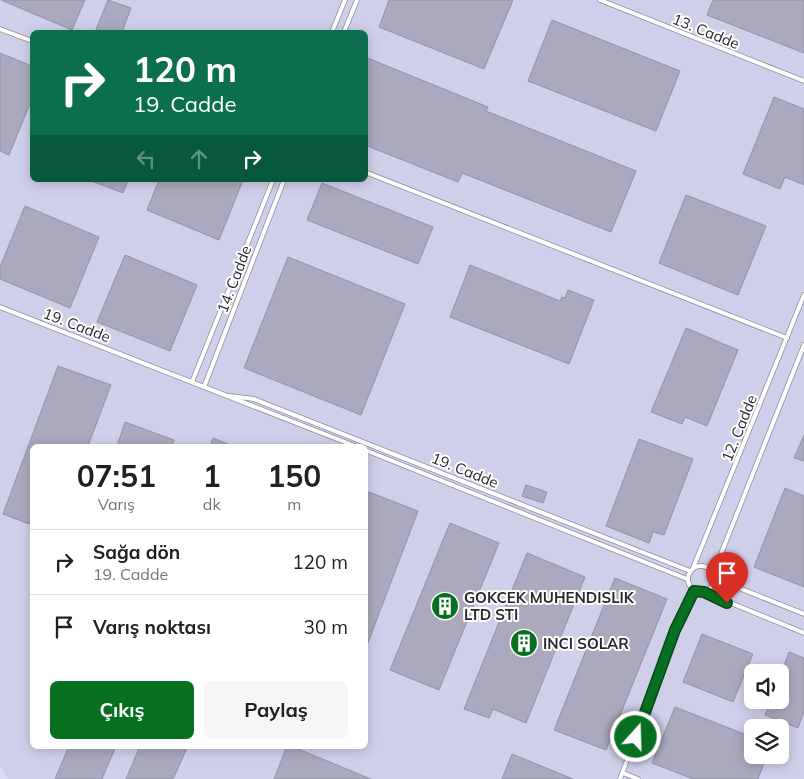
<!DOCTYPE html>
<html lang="tr">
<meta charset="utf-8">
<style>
:root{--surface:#fff;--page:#f6f6f6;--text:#202124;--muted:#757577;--line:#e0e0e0;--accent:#077020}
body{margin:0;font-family:Mulish,sans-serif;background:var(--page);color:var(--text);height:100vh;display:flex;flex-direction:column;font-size:19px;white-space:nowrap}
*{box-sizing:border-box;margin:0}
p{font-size:16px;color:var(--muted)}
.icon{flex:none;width:28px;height:28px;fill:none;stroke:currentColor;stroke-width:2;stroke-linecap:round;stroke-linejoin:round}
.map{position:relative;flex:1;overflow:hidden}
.side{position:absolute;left:30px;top:444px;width:338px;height:305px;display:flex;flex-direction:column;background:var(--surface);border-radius:8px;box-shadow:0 2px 12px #0003}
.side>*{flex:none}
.guide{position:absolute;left:30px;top:30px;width:338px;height:152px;border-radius:8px;box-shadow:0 2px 12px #0003;background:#0b6e4f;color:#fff;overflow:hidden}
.buttons{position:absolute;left:744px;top:664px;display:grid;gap:10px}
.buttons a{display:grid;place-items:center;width:45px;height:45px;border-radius:8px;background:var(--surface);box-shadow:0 2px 12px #0003;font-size:25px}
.pin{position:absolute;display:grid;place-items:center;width:42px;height:42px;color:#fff;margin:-51px -21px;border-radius:50% 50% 50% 0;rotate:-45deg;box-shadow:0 0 5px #0007}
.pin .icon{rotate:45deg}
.me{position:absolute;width:55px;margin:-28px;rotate:20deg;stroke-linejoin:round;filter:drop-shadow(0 0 4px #0008)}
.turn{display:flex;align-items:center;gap:18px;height:105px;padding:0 20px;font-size:22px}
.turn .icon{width:65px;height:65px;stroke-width:2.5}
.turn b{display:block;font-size:35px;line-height:42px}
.lanes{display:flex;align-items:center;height:48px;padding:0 20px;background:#0003;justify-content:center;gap:25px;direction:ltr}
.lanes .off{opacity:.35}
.eta{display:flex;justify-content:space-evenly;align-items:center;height:85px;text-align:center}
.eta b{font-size:30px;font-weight:700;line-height:35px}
.primary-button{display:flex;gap:10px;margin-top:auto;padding:10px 20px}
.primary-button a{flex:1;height:58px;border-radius:8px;background:var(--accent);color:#fff;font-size:20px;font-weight:700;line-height:58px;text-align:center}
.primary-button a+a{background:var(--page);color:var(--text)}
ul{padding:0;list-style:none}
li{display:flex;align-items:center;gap:15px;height:65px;padding:0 20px;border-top:1px solid var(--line)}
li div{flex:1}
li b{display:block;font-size:19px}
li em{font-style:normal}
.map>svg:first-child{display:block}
.built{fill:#d0cfea;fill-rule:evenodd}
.building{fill:#aaa9bd;stroke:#9393a6}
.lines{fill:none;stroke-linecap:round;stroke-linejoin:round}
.lane-casing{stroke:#8c8b9e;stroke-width:5.5}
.lane{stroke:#fff;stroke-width:4}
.route-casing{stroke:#054915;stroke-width:12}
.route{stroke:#077020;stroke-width:9}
.labels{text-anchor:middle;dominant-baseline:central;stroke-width:4;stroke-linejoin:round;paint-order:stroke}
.street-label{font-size:15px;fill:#27272f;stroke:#fff}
.poi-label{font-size:15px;font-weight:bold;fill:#27272f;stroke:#fff;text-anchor:start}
</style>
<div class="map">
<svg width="804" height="779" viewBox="0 0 804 779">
<rect width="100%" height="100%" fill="#dcdcf0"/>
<!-- built -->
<path class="built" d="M0 0H804V779H8L0 765ZM32 32H365V180H32ZM32 446H365V746H32ZM752 672H780V700H752ZM752 728H780V755H752Z"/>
<!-- building -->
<g class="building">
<path d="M1 0H85L72 30Z"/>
<path d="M108 0 131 8 122 32H95Z"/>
<path d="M389 0H513L484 69 379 27Z"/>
<path d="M713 0H804V53L707 15Z"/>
<path d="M552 20 680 71 656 131 528 81Z"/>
<path d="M0 53 32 66V99L9 155 0 151Z"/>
<path d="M365 57 488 107 486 111 636 171 611 232 462 173 458 182 365 145Z"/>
<path d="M774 97 804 109V185L785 177 780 189 743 174Z"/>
<path d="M89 180H128L123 193Z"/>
<path d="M159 180H243L219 240 147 210Z"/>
<path d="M322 183 433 227 418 264 307 220Z"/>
<path d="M686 195 766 226 738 295 659 263Z"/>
<path d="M25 206 99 237 70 308 0 279V267Z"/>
<path d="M125 255 197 285 170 351 97 322Z"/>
<path d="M288 257 405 304 361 415 244 368Z"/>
<path d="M470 265 560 301 562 297 565 298 568 290 594 300 569 364 450 317Z"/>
<path d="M686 328 738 350 707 426 685 417 682 424 651 412Z"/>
<path d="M58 366 111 385 88 446H32V515L29 524 3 514Z"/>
<path d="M125 422 174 440 172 446H117Z"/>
<path d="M804 435V461L794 458Z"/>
<path d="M213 438 233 446H210Z"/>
<path d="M639 439 693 459 664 535 653 532 649 543 606 526Z"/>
<path d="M526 485 547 492 543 503 522 496Z"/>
<path d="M785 488 804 496V587L754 567Z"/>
<path d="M369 492 418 511 366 648 365 503Z"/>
<path d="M450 523 499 543 439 690 390 670Z"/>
<path d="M527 553 585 577 526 723 493 709 489 718 464 709Z"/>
<path d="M615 578 667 599 606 750 554 730Z"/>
<path d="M702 634 753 654 733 702 683 682Z"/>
<path d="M789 652 804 658V712L798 728 765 715 771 700H780V676Z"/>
<path d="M675 707 752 737V755H767L758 779H693L652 763Z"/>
<path d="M69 746H116L102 779H55Z"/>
<path d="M140 746H188L173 779H126Z"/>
<path d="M287 746H291L371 779H274Z"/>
<path d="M512 754 573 779H502Z"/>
</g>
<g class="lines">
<!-- lane casing -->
<g class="lane-casing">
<g id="lane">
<path d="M600 0 804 81"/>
<path d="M0 29 32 41"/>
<path d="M332 32 345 0"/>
<path d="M344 32 357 0"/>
<path d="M365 172 787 338"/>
<path d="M0 307 355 446"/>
<path d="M192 382 273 180"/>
<path d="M204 387 284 180"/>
<path d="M230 396 254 399 690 571"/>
<path d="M365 450 687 579"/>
<circle cx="701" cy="579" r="13"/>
<path d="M693 568 804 295"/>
<path d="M713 574 804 345"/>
<path d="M714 578 804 614"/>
<path d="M704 592 804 633"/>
<path d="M623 773 638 779"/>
<path d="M620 779 675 631 694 591"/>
</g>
</g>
<!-- lane -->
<use href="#lane" class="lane"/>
</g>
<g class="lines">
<!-- route casing -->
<g class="route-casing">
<path id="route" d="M636 737 675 630 694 591 704 592 727 603"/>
</g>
<!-- route -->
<use href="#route" class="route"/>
</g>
<!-- icons -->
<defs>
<g id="building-disc" transform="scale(1.4375)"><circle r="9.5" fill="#077020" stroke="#fff"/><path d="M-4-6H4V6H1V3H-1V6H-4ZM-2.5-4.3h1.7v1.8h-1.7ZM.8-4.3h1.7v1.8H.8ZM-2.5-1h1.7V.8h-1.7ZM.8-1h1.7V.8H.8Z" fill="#fff"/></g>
</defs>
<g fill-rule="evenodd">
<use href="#building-disc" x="445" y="606"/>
<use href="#building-disc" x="524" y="643"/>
</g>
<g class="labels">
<!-- street labels -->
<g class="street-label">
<text transform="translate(706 31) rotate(22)">13. Cadde</text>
<text transform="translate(234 279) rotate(-69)">14. Cadde</text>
<text transform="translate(77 325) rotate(21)">19. Cadde</text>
<text transform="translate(739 428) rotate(-68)">12. Cadde</text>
<text transform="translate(465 470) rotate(22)">19. Cadde</text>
</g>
<!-- poi labels -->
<g class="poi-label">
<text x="464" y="597">GOKCEK MUHENDISLIK<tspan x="464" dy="17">LTD STI</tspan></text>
<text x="543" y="643">INCI SOLAR</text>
</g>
</g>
</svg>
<div class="buttons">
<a><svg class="icon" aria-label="sound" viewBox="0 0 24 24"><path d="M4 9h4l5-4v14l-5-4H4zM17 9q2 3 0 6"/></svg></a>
<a><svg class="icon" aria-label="layers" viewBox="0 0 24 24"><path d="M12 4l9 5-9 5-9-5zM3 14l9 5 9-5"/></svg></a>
</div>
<div class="pin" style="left:727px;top:603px;background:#d93025"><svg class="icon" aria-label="arrive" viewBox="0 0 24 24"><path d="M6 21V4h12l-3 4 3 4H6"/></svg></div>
<svg class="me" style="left:636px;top:737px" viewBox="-20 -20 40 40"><circle r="17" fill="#077020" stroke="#fff" stroke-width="3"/><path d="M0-11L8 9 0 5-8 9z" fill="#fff"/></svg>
<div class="guide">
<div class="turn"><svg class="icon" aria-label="right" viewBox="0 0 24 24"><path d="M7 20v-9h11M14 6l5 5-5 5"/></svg><div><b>120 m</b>19. Cadde</div></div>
<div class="lanes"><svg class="icon off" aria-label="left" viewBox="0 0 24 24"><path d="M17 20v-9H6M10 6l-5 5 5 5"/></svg><svg class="icon off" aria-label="ahead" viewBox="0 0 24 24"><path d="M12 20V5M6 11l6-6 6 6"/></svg><svg class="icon" aria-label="right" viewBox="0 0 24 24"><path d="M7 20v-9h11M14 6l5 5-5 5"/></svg></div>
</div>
<section class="side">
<div class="eta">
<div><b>07:51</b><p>Varış</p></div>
<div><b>1</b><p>dk</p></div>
<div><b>150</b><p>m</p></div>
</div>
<ul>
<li><svg class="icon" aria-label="right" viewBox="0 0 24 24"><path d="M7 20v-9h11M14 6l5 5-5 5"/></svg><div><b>Sağa dön</b><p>19. Cadde</p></div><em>120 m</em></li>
<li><svg class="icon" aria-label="arrive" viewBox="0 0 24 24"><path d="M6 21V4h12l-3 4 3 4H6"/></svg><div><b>Varış noktası</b></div><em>30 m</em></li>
</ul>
<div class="primary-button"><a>Çıkış</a><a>Paylaş</a></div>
</section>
</div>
